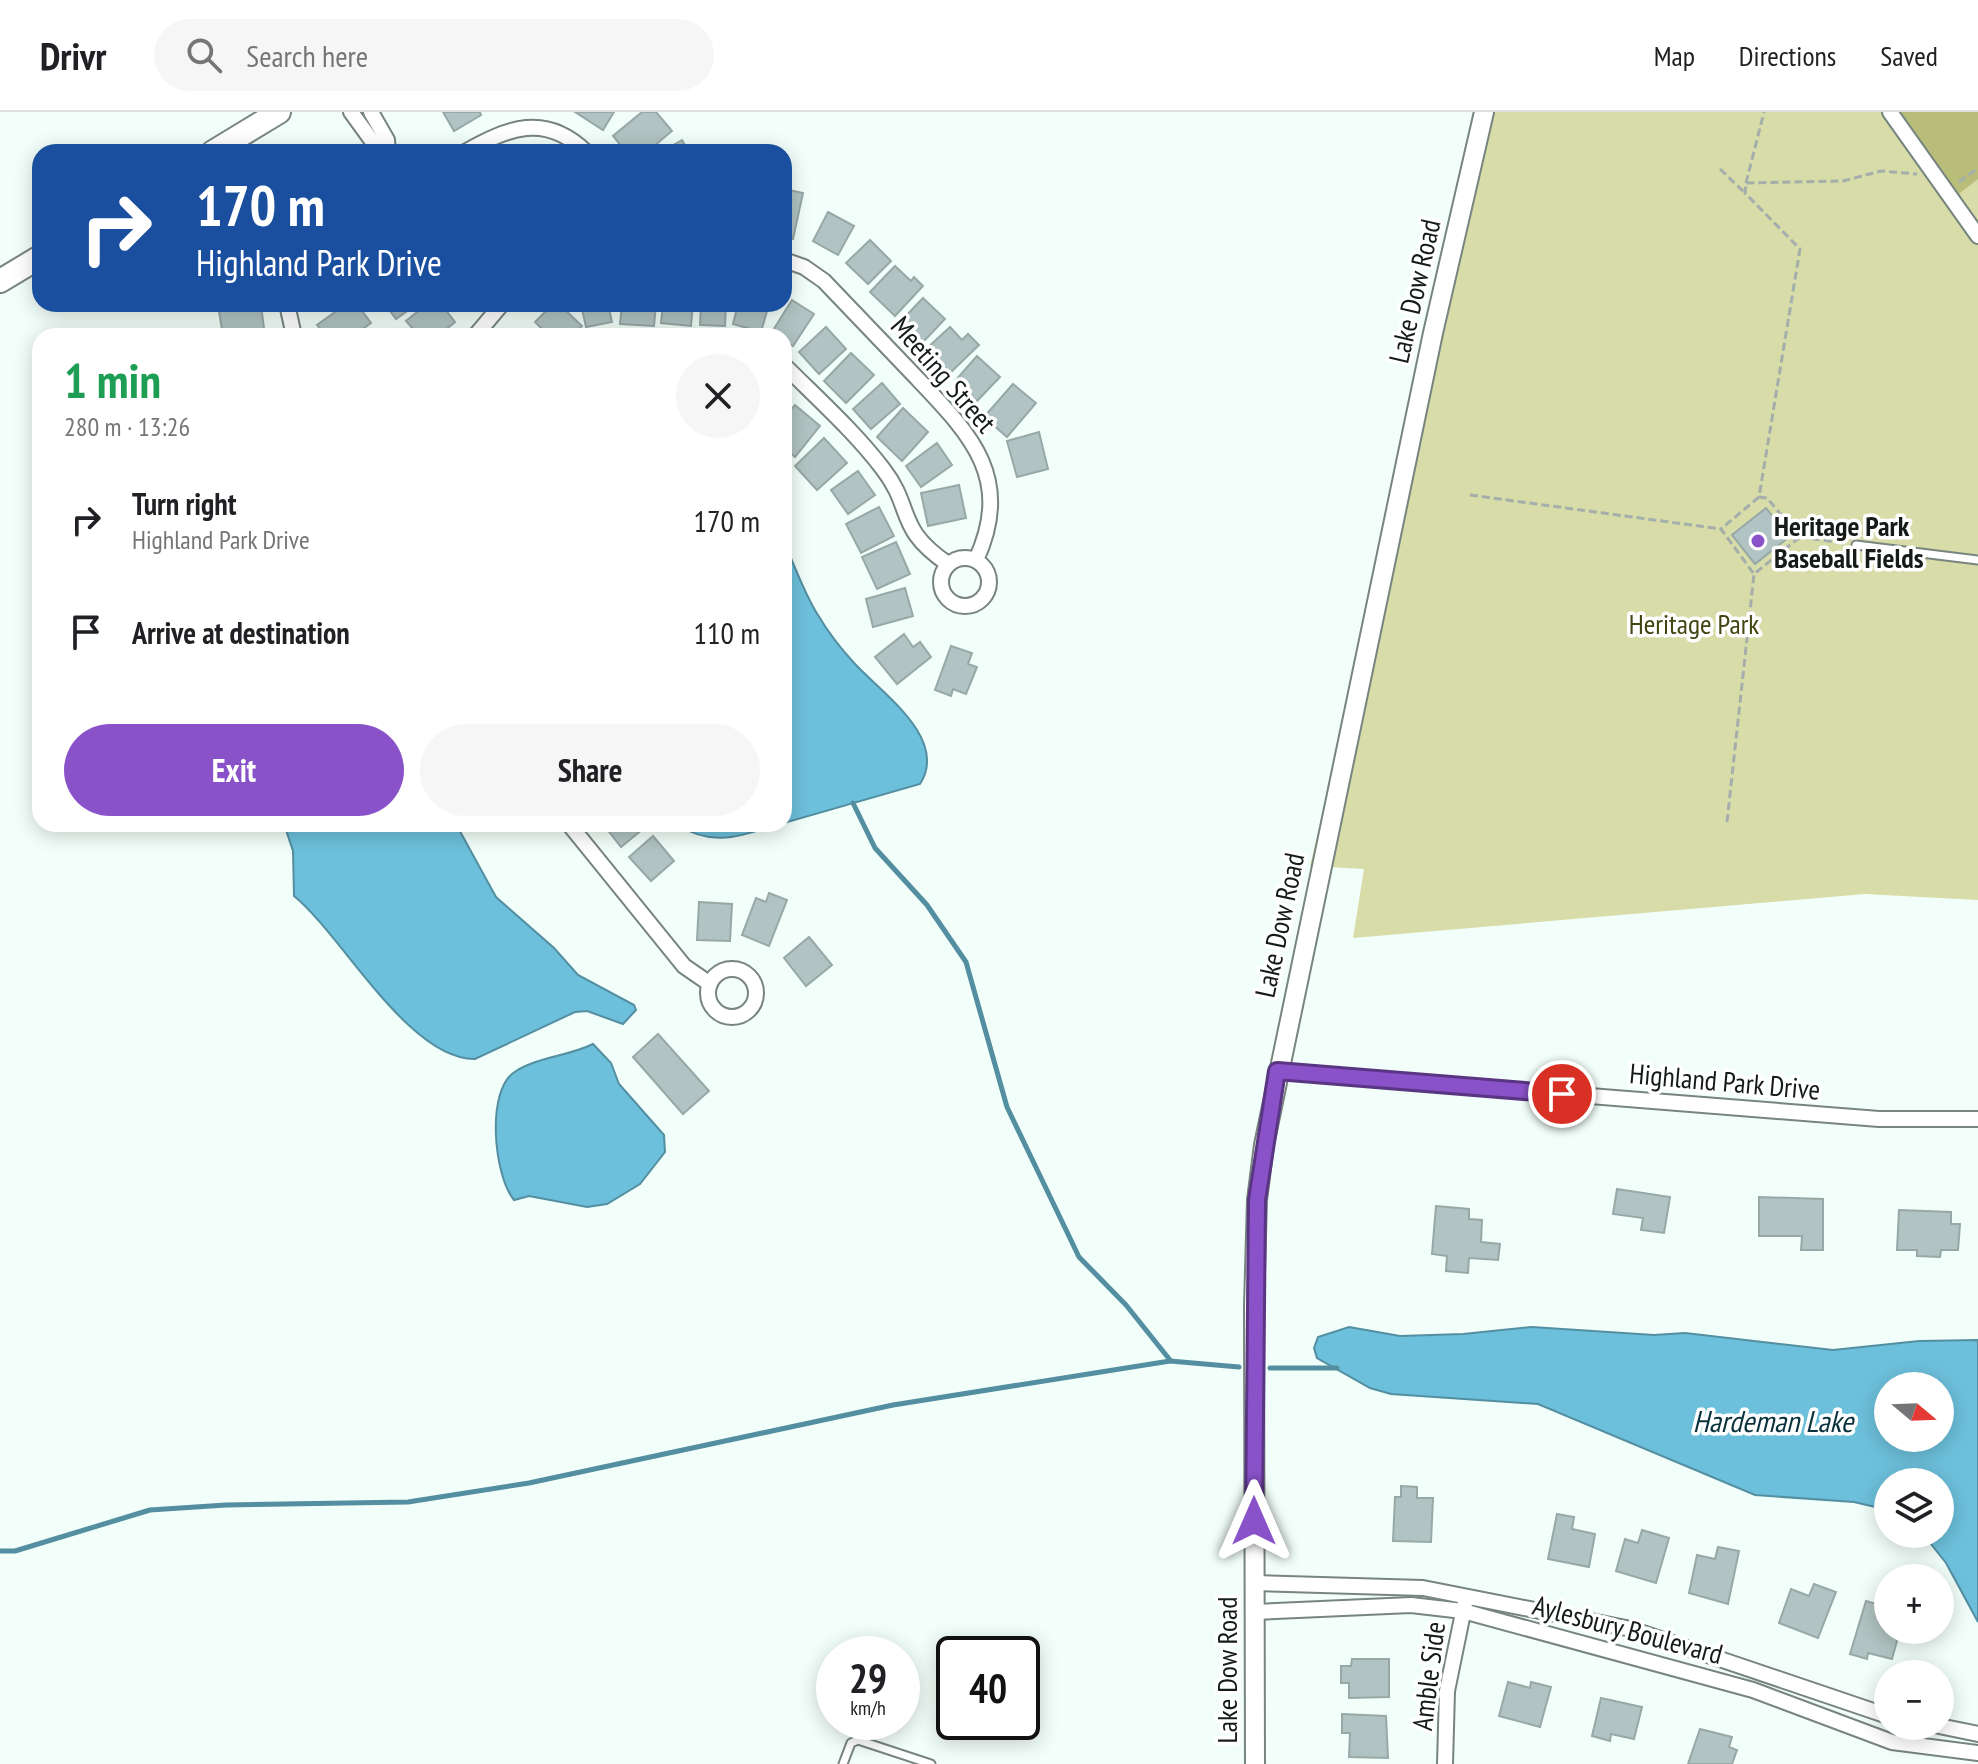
<!DOCTYPE html>
<meta charset="utf-8">
<style>
:root{--surface:#fff;--page:#f6f6f6;--text:#202124;--muted:#757577;--line:#e0e0e0;--accent:#8a52c9}
body{margin:0;font-family:"PT Sans Narrow",sans-serif;background:var(--page);color:var(--text);height:100vh;display:flex;flex-direction:column;font-size:30px;white-space:nowrap}
*{box-sizing:border-box;margin:0}
p{font-size:26px;color:var(--muted)}
.icon{flex:none;width:44px;height:44px;fill:none;stroke:currentColor;stroke-width:2;stroke-linecap:round;stroke-linejoin:round}
.map{position:relative;flex:1;overflow:hidden}
.side{position:absolute;left:32px;top:216px;width:760px;height:504px;display:flex;flex-direction:column;background:var(--surface);border-radius:24px;box-shadow:0 4px 20px #0003}
.side>*{flex:none}
.banner{position:absolute;left:32px;top:32px;width:760px;height:168px;border-radius:24px;box-shadow:0 4px 20px #0003;background:#1a4fa0;color:#fff;overflow:hidden}
.needle{width:52px;rotate:109deg}
.fabs{position:absolute;left:1874px;top:1260px;display:grid;gap:16px}
.fabs a{display:grid;place-items:center;width:80px;height:80px;border-radius:50%;background:var(--surface);box-shadow:0 4px 20px #0003;font-size:40px}
.speed{position:absolute;left:816px;top:1524px;display:flex;gap:16px;font-size:40px;font-weight:700;text-align:center}
.speed>*{display:grid;place-content:center;width:104px;height:104px;border-radius:50%;background:var(--surface);box-shadow:0 4px 20px #0003;line-height:1}
.speed small{font-size:20px;font-weight:400}
.speed .limit{border:4px solid #111;border-radius:12px;background:#fff;color:#111}
.pin{position:absolute;display:grid;place-items:center;width:68px;height:68px;color:#fff;margin:-34px;border:4px solid #fff;border-radius:50%;box-shadow:0 2px 8px #0007}
.me{position:absolute;width:88px;margin:-44px;rotate:0deg;stroke-linejoin:round;filter:drop-shadow(0 0 6px #0008)}
.turn{display:flex;align-items:center;gap:28px;height:168px;padding:0 32px;font-size:36px}
.turn .icon{width:104px;height:104px;stroke-width:2.5}
.turn b{display:block;font-size:56px;line-height:68px}
.round{display:grid;place-items:center;flex:none;width:84px;height:84px;border-radius:42px;background:var(--page)}
.head{display:flex;align-items:center;justify-content:space-between;height:136px;padding:0 32px}
h1{font-size:48px;font-weight:600;line-height:60px;color:#1e9e55}
.cta{display:flex;gap:16px;margin-top:auto;padding:16px 32px}
.cta a{flex:1;height:92px;border-radius:48px;background:var(--accent);color:#fff;font-size:32px;font-weight:600;line-height:92px;text-align:center}
.cta a+a{background:var(--page);color:var(--text)}
ul{padding:0;list-style:none}
li{display:flex;align-items:center;gap:24px;height:112px;padding:0 32px}
li div{flex:1}
li b{display:block;font-size:30px}
li em{font-style:normal}
header{display:flex;align-items:center;gap:48px;box-sizing:border-box;height:112px;padding:0 40px;background:var(--surface);border-bottom:2px solid var(--line)}
header strong{font-size:38px}
nav{display:flex;gap:44px;margin-inline-start:auto;font-size:28px}
.search{width:560px;height:72px;background:var(--page);display:flex;align-items:center;gap:20px;box-sizing:border-box;padding:0 28px;border-radius:44px;color:var(--muted);font-size:30px}
.map>svg:first-child{display:block}
.green{fill:#d7dca8}
.forest{fill:#b8be7a}
.water{fill:#6dc0dc;stroke:#538ea1;stroke-width:2;fill-rule:evenodd}
.lines{fill:none;stroke-linecap:round;stroke-linejoin:round}
.stream{stroke:#538ea1;stroke-width:5}
.building{fill:#b1c3c2;stroke:#97a8a7;stroke-width:2}
.service-casing{stroke:#77857e;stroke-width:11}
.minor-casing{stroke:#77857e;stroke-width:18}
.tertiary-casing{stroke:#77857e;stroke-width:22}
.primary-casing{stroke:#77857e;stroke-width:26}
.path{stroke:#a4aeaa;stroke-width:3;stroke-dasharray:8 4;stroke-linecap:butt}
.service{stroke:#fff;stroke-width:7}
.minor{stroke:#fff;stroke-width:14}
.tertiary{stroke:#fff;stroke-width:18}
.primary{stroke:#fff;stroke-width:22}
.route-casing{stroke:#5a3583;stroke-width:20}
.route{stroke:#8a52c9;stroke-width:14}
.poi-dot{fill:#8a52c9;stroke:#fff;stroke-width:3}
.labels{text-anchor:middle;dominant-baseline:central;stroke-width:7;stroke-linejoin:round;paint-order:stroke}
.street-label{font-size:28px;fill:#151b18;stroke:#fff}
.poi-label{font-size:28px;font-weight:bold;fill:#151b18;stroke:#fff;text-anchor:start}
.park-label{font-size:28px;fill:#424511;stroke:#fff}
.water-label{font-size:30px;font-style:italic;fill:#0a323e;stroke:#fff}
</style>
<header>
<strong>Drivr</strong>
<div class="search"><svg class="icon" aria-label="search" viewBox="0 0 24 24"><circle cx="10" cy="10" r="6"/><path d="M15 15l6 6"/></svg>Search here</div>
<nav><a>Map</a><a>Directions</a><a>Saved</a></nav>
</header>
<div class="map">
<svg width="1978" height="1652" viewBox="0 0 1978 1652">
<rect width="100%" height="100%" fill="#f2fef9"/>
<!-- green -->
<path class="green" d="M1489 0H1978V788L1865 782 1353 826 1364 757 1310 754Z"/>
<!-- forest -->
<path class="forest" d="M1899 0H1978V67L1952 87Z"/>
<!-- water -->
<g class="water">
<path d="M784 430C795 454 804 481 818 503 828 520 842 538 855 552 882 581 949 627 920 672L784 711Z"/>
<path d="M284 712H456L496 785 554 836 578 863 634 893 636 898 623 912 587 899 575 900 475 947C409 948 342 823 294 784L293 739Z"/>
<path d="M675 712H780C738 724 715 736 675 712Z"/>
<path d="M593 932 611 951 619 972 664 1023 665 1040 640 1072 607 1092 587 1095 529 1084 514 1088C494 1064 485 977 516 959 538 945 569 944 593 932Z"/>
<path d="M1349 1215 1400 1224 1463 1222 1532 1215 1654 1223 1685 1221 1833 1238 1919 1229 1978 1228V1510L1946 1451 1923 1422H1940V1370H1888V1398L1854 1390 1755 1383 1538 1292 1391 1282 1370 1276 1317 1246 1314 1236 1318 1225ZM1940 1274V1326H1888V1274Z"/>
</g>
<g class="lines">
<!-- stream -->
<g class="stream">
<path d="M853 691 875 736 927 793 966 850 1007 995 1079 1145 1126 1193 1170 1248"/>
<path d="M1270 1256H1337"/>
<path d="M0 1439H15L150 1398 226 1393 408 1390 529 1371 893 1293 1170 1249 1239 1255"/>
</g>
</g>
<!-- building -->
<g class="building">
<path d="M443 0H480L481 3 454 19Z"/>
<path d="M575 0H614L603 18Z"/>
<path d="M642 0H656L672 19 647 40H626L613 24Z"/>
<path d="M682 28 689 40H661Z"/>
<path d="M784 77 803 81 793 127 784 125Z"/>
<path d="M828 100 854 114 838 143 813 129Z"/>
<path d="M870 128 891 149 868 172 846 151Z"/>
<path d="M895 154 911 169 914 165 923 174 895 204 870 180Z"/>
<path d="M923 186 945 207 923 230 901 209Z"/>
<path d="M792 188 814 202 793 234 784 228V224L772 220Z"/>
<path d="M346 192H357L371 211 353 224H326L317 213Z"/>
<path d="M385 192H417L396 207Z"/>
<path d="M427 192H441L455 210 438 224H419L406 209Z"/>
<path d="M553 192H559L582 214 572 224H549L535 210Z"/>
<path d="M581 192H608L612 210 586 215Z"/>
<path d="M622 192H656L654 214 620 212Z"/>
<path d="M663 192H693L691 214 661 211Z"/>
<path d="M701 192H726L725 214 700 213Z"/>
<path d="M738 192H769L761 220 733 212Z"/>
<path d="M261 193 265 224H223L219 199Z"/>
<path d="M826 215 846 237 819 262 799 240Z"/>
<path d="M950 215 962 228 968 222 979 233 948 263 925 238Z"/>
<path d="M851 241 874 263 846 291 824 269Z"/>
<path d="M977 244 1000 265 977 289 955 269Z"/>
<path d="M882 271 900 292 871 317 853 297Z"/>
<path d="M1013 272 1036 291 1007 325 984 305Z"/>
<path d="M795 293 820 314 795 345 784 336V306Z"/>
<path d="M903 296 928 320 902 349 877 325Z"/>
<path d="M1039 320 1048 357 1017 365 1007 329Z"/>
<path d="M824 326 847 351 817 378 795 354Z"/>
<path d="M937 331 952 353 921 375 906 354Z"/>
<path d="M858 359 875 383 848 402 831 378Z"/>
<path d="M959 373 966 406 928 414 921 381Z"/>
<path d="M879 395 894 424 861 441 846 412Z"/>
<path d="M1766 396 1789 425 1755 452 1732 423Z"/>
<path d="M896 430 910 462 877 477 862 445Z"/>
<path d="M905 476 913 504 873 515 866 487Z"/>
<path d="M904 522 913 535 920 530 931 545 897 572 875 545Z"/>
<path d="M951 534 972 541 968 552 977 555 966 582 953 577 951 584 935 578Z"/>
<path d="M603 712H649L621 735Z"/>
<path d="M653 724 674 749 651 769 629 745Z"/>
<path d="M769 781 787 788 769 834 742 823 756 786 766 790Z"/>
<path d="M699 790 732 792 730 829 697 828Z"/>
<path d="M809 825 832 853 806 874 784 846Z"/>
<path d="M658 922 709 979 683 1002 633 945Z"/>
<path d="M1617 1077 1670 1085 1664 1121 1641 1118 1643 1106 1613 1102Z"/>
<path d="M1759 1085 1823 1087V1138H1801L1802 1124H1759Z"/>
<path d="M1436 1094 1469 1097V1107L1482 1108 1481 1130 1500 1132 1498 1148 1469 1146 1468 1161 1446 1159 1447 1144 1432 1142Z"/>
<path d="M1899 1098 1951 1100V1112H1960L1958 1138H1941L1940 1145 1917 1144V1138H1897Z"/>
<path d="M1401 1374 1417 1375V1386H1433L1431 1430 1393 1429 1395 1385H1401Z"/>
<path d="M1557 1402 1574 1405 1572 1417 1595 1422 1589 1455 1548 1447Z"/>
<path d="M1642 1418 1669 1426 1656 1471 1616 1459 1625 1427 1638 1431Z"/>
<path d="M1718 1435 1739 1439 1728 1492 1689 1481 1697 1443 1715 1447Z"/>
<path d="M1814 1472 1836 1480 1818 1526 1779 1511 1791 1477 1809 1484Z"/>
<path d="M1866 1489 1884 1494 1881 1504 1888 1506V1518H1900L1892 1547 1868 1541 1867 1547 1850 1542Z"/>
<path d="M1352 1547H1389V1585L1349 1586V1571H1341V1554H1351Z"/>
<path d="M1508 1570 1530 1576 1531 1570 1551 1575 1540 1615 1499 1604Z"/>
<path d="M1601 1586 1642 1595 1634 1627 1611 1622 1610 1629 1592 1624Z"/>
<path d="M1342 1602 1386 1604 1388 1646 1349 1645 1350 1621H1342Z"/>
<path d="M1700 1617 1732 1625 1729 1635 1737 1638 1732 1652H1688Z"/>
</g>
<g class="lines">
<!-- service casing -->
<g class="service-casing">
<g id="service">
<path d="M1856 433 1978 448"/>
<path d="M843 1652 851 1631 858 1628 931 1652"/>
</g>
</g>
<!-- minor casing -->
<g class="minor-casing">
<g id="minor">
<path d="M351 0 380 40"/>
<path d="M371 0 387 28 388 40"/>
<path d="M1890 0 1978 124"/>
<path d="M465 40C508 16 545 0 586 40"/>
<path d="M784 148 804 155 824 169C854 200 883 231 913 262 968 320 1015 364 976 448"/>
<path d="M287 192 294 224"/>
<path d="M475 224 502 192"/>
<path d="M784 253C817 286 855 320 883 357 914 397 895 416 948 452"/>
<circle cx="965" cy="470" r="24"/>
<path d="M569 712 684 854 710 872"/>
<circle cx="732" cy="881" r="24"/>
<path d="M1277 959 1879 1007H1978"/>
<path d="M1254 1471 1423 1476 1631 1517 1888 1604"/>
<path d="M1255 1500 1411 1493 1463 1499 1753 1578 1892 1630 1978 1641"/>
<path d="M1939 1614 1978 1622"/>
<path d="M1445 1652 1447 1579 1465 1491"/>
</g>
</g>
<!-- tertiary casing -->
<g class="tertiary-casing">
<path id="tertiary" d="M1255 1652 1254 1194 1257 1088 1264 1033 1433 221 1484 0"/>
</g>
<!-- primary casing -->
<g class="primary-casing">
<g id="primary">
<path d="M213 40 279 0"/>
<path d="M0 169 40 145"/>
</g>
</g>
<!-- path -->
<g class="path">
<path d="M1720 57 1745 81"/>
<path d="M1959 70 1978 56"/>
<path d="M1746 71 1764 0"/>
<path d="M1470 383 1721 417"/>
<path d="M1759 385 1721 417 1754 462 1800 425 1767 386 1759 385 1800 137 1745 81 1746 71 1843 69 1881 59 1917 62"/>
<path d="M1800 425 1843 431"/>
<path d="M1727 710 1754 462"/>
</g>
<!-- service -->
<use href="#service" class="service"/>
<!-- minor -->
<use href="#minor" class="minor"/>
<!-- tertiary -->
<use href="#tertiary" class="tertiary"/>
<!-- primary -->
<use href="#primary" class="primary"/>
</g>
<g class="lines">
<!-- route casing -->
<g class="route-casing">
<path id="route" d="M1254 1409 1257 1088 1277 959 1562 982"/>
</g>
<!-- route -->
<use href="#route" class="route"/>
</g>
<!-- markers -->
<circle class="poi-dot" cx="1758" cy="429" r="8"/>
<g class="labels">
<!-- street labels -->
<g class="street-label">
<text transform="translate(1414 179) rotate(-77)">Lake Dow Road</text>
<text transform="translate(944 262) rotate(49)">Meeting Street</text>
<text transform="translate(1279 813) rotate(-78)">Lake Dow Road</text>
<text transform="translate(1725 969) rotate(5)">Highland Park Drive</text>
<text transform="translate(1628 1517) rotate(15)">Aylesbury Boulevard</text>
<text transform="translate(1226 1558) rotate(-90)">Lake Dow Road</text>
<text transform="translate(1428 1564) rotate(-83)">Amble Side</text>
</g>
<!-- poi labels -->
<g class="poi-label">
<text x="1774" y="413">Heritage Park<tspan x="1774" dy="32">Baseball Fields</tspan></text>
</g>
<!-- park labels -->
<g class="park-label">
<text x="1694" y="511">Heritage Park</text>
</g>
<!-- water labels -->
<g class="water-label">
<text x="1773" y="1308">Hardeman Lake</text>
</g>
</g>
</svg>
<div class="fabs">
<a><svg class="needle" viewBox="-14 -14 28 28"><path d="M0-13l5 13h-10z" fill="#e53935"/><path d="M0 13l5-13h-10z" fill="#757577"/></svg></a>
<a><svg class="icon" aria-label="layers" viewBox="0 0 24 24"><path d="M12 4l9 5-9 5-9-5zM3 14l9 5 9-5"/></svg></a>
<a>+</a>
<a>−</a>
</div>
<div class="speed"><div>29<small>km/h</small></div><div class="limit">40</div></div>
<div class="pin" style="left:1562px;top:982px;background:#d93025"><svg class="icon" aria-label="arrive" viewBox="0 0 24 24"><path d="M6 21V4h12l-3 4 3 4H6"/></svg></div>
<svg class="me" style="left:1254px;top:1409px" viewBox="-20 -20 40 40"><path d="M0-17L14 15 0 8-14 15z" fill="#8a52c9" stroke="#fff" stroke-width="4"/></svg>
<div class="banner">
<div class="turn"><svg class="icon" aria-label="right" viewBox="0 0 24 24"><path d="M7 20v-9h11M14 6l5 5-5 5"/></svg><div><b>170 m</b>Highland Park Drive</div></div>
</div>
<section class="side">
<div class="head"><div><h1>1 min</h1><p>280 m · 13:26</p></div><a class="round"><svg class="icon" aria-label="close" viewBox="0 0 24 24"><path d="M6 6l12 12M18 6L6 18"/></svg></a></div>
<ul>
<li><svg class="icon" aria-label="right" viewBox="0 0 24 24"><path d="M7 20v-9h11M14 6l5 5-5 5"/></svg><div><b>Turn right</b><p>Highland Park Drive</p></div><em>170 m</em></li>
<li><svg class="icon" aria-label="arrive" viewBox="0 0 24 24"><path d="M6 21V4h12l-3 4 3 4H6"/></svg><div><b>Arrive at destination</b></div><em>110 m</em></li>
</ul>
<div class="cta"><a>Exit</a><a>Share</a></div>
</section>
</div>
